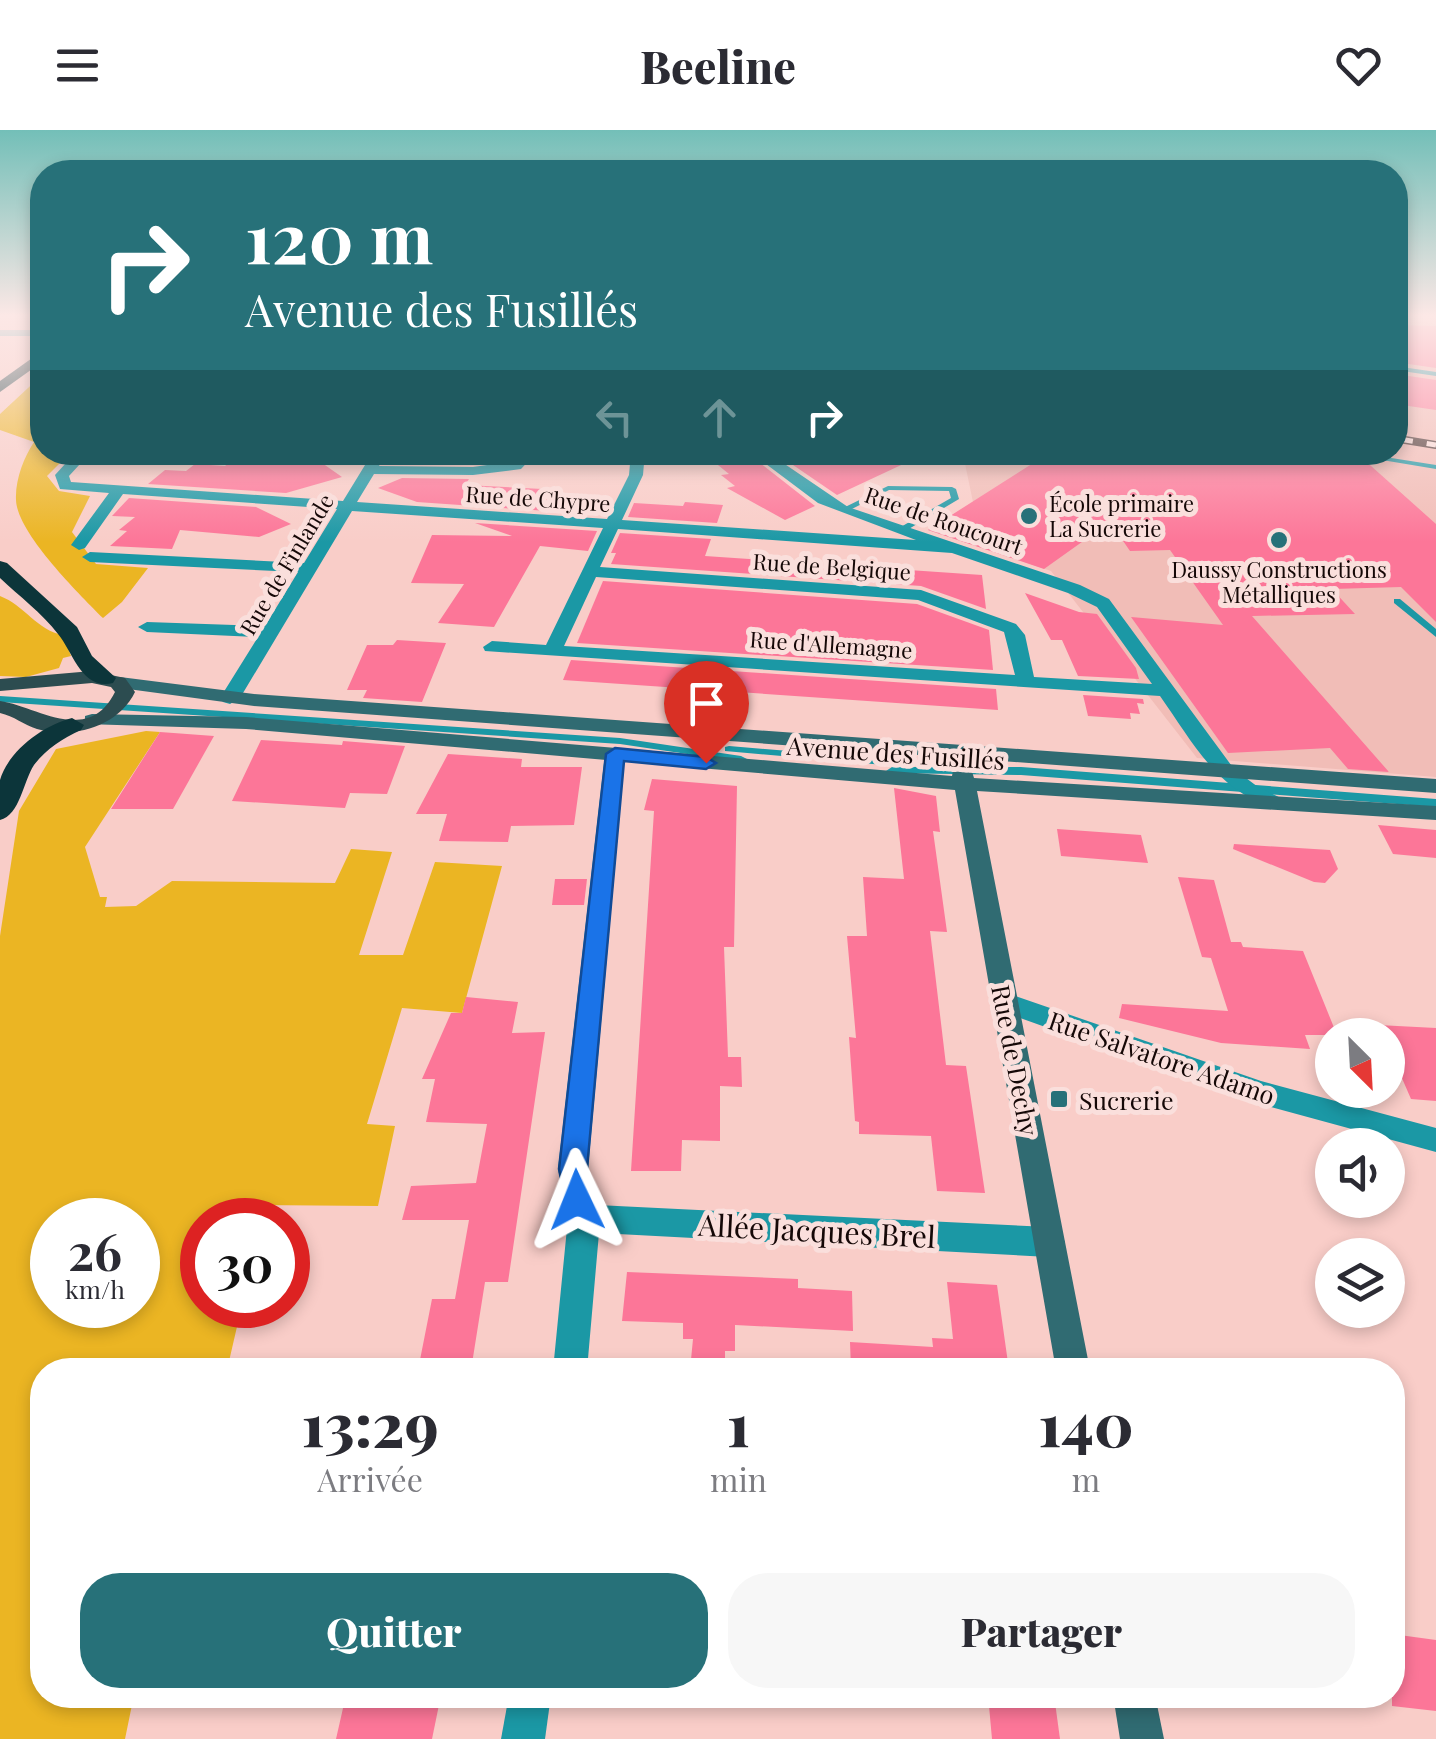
<!DOCTYPE html>
<html lang="fr">
<meta charset="utf-8">
<style>
:root{--surface:#fff;--page:#f7f7f7;--text:#2b2b33;--muted:#7c7c81;--accent:#277179}
body{margin:0;font-family:"Playfair Display",serif;background:var(--page);color:var(--text);height:100vh;display:flex;flex-direction:column;font-size:38px;white-space:nowrap}
*{box-sizing:border-box;margin:0}
p{font-size:32px;color:var(--muted)}
.icon{flex:none;width:55px;height:55px;fill:none;stroke:currentColor;stroke-width:2;stroke-linecap:round;stroke-linejoin:round}
.map{position:relative;flex:1;overflow:hidden}
.sheet{position:absolute;left:30px;top:1228px;width:1375px;height:350px;display:flex;flex-direction:column;background:var(--surface);border-radius:40px;box-shadow:0 5px 15px #0003}
.sheet>*{flex:none}
.guide{position:absolute;left:30px;top:30px;width:1378px;height:305px;border-radius:40px;box-shadow:0 5px 15px #0003;background:#277179;color:#fff;overflow:hidden}
.needle{width:65px;rotate:156deg}
.fabs{position:absolute;left:1315px;top:888px;display:grid;gap:20px}
.fabs a{display:grid;place-items:center;width:90px;height:90px;border-radius:50%;background:var(--surface);box-shadow:0 5px 15px #0003;font-size:50px}
.speed{position:absolute;left:30px;top:1068px;display:flex;gap:20px;font-size:50px;font-weight:700;text-align:center}
.speed>*{display:grid;place-content:center;width:130px;height:130px;border-radius:50%;background:var(--surface);box-shadow:0 5px 15px #0003;line-height:1}
.speed small{font-size:25px;font-weight:400}
.speed .limit{border:15px solid #d22;background:#fff;color:#111}
.pin{position:absolute;display:grid;place-items:center;width:85px;height:85px;color:#fff;margin:-102px -42px;border-radius:50% 50% 50% 0;rotate:-45deg;box-shadow:0 0 10px #0007}
.pin .icon{rotate:45deg}
.me{position:absolute;width:110px;margin:-55px;rotate:358deg;stroke-linejoin:round;filter:drop-shadow(0 0 8px #0008)}
.turn{display:flex;align-items:center;gap:35px;height:210px;padding:0 50px;font-size:45px}
.turn .icon{width:130px;height:130px;stroke-width:2.5}
.turn b{display:block;font-size:70px;line-height:85px}
.lanes{display:flex;align-items:center;height:95px;padding:0 50px;background:#0003;justify-content:center;gap:50px;direction:ltr}
.lanes .off{opacity:.35}
.eta{display:flex;justify-content:space-evenly;align-items:center;height:170px;text-align:center}
.eta b{font-size:60px;font-weight:800;line-height:70px}
.action{display:flex;gap:20px;margin-top:auto;padding:20px 50px}
.action a{flex:1;height:115px;border-radius:40px;background:var(--accent);color:#fff;font-size:40px;font-weight:800;line-height:115px;text-align:center}
.action a+a{background:var(--page);color:var(--text)}
header{display:flex;justify-content:space-between;align-items:center;height:130px;padding:0 50px;background:var(--surface);font-size:45px;font-weight:800}
.map>svg:first-child{display:block}
.built{fill:#f1bdb7}
.green{fill:#ebb523;fill-rule:evenodd}
.building{fill:#fc7698}
.lines{fill:none;stroke-linecap:round;stroke-linejoin:round}
.lane{fill:#1b98a5;fill-rule:evenodd}
.street{fill:#1b98a5;fill-rule:evenodd}
.secondary{fill:#306b72;fill-rule:evenodd}
.primary{fill:#2c4c50;fill-rule:evenodd}
.highway{fill:#0c353a;fill-rule:evenodd}
.rail-far1-casing{stroke:#463230;stroke-width:5}
.rail-casing{stroke:#463230;stroke-width:8}
.rail-far1{stroke:#fadfdc;stroke-width:4;stroke-dasharray:11;stroke-linecap:butt}
.rail{stroke:#fadfdc;stroke-width:5;stroke-dasharray:14;stroke-linecap:butt}
.route{fill:#1a73e8;stroke:#114b97;stroke-width:2.5}
.poi-dot{fill:#277179;stroke:#fadfdc;stroke-width:4}
.labels{text-anchor:middle;dominant-baseline:central;stroke-width:10;stroke-linejoin:round;paint-order:stroke}
.far-street-label{font-size:22px;fill:#150807;stroke:#fadfdc}
.far-poi-label{font-size:22px;fill:#150807;stroke:#fadfdc;text-anchor:start}
.street-label{font-size:25px;fill:#150807;stroke:#fadfdc}
.poi-label{font-size:25px;fill:#150807;stroke:#fadfdc;text-anchor:start}
.near-street-label{font-size:30px;fill:#150807;stroke:#fadfdc}
</style>
<header><svg class="icon" aria-label="menu" viewBox="0 0 24 24"><path d="M4 6h16M4 12h16M4 18h16"/></svg>Beeline<svg class="icon" aria-label="heart" viewBox="0 0 24 24"><path d="M12 20l-8-8c-3-5 5-10 8-4 3-6 11-1 8 4z"/></svg></header>
<div class="map">
<svg width="1436" height="1609" viewBox="0 0 1436 1609">
<rect width="100%" height="100%" fill="#f9cdc8"/>
<!-- built -->
<path class="built" d="M1395 187 1436 194V647L1197 628 1051 441 928 400 973 372 964 329 1077 331 1073 322H1395Z"/>
<!-- green -->
<g class="green">
<path d="M42 245V322L70 323 47 346 59 361 90 366 72 402 96 434 148 438 122 472 103 488C80 465 17 403 16 370 15 350 24 327 34 312L0 300V284Z"/>
<path d="M0 466C24 475 38 501 63 505L71 526 63 528 59 538 26 547 0 546Z"/>
<path d="M146 601 160 602 85 717 100 767H107L105 777 136 776 172 751 335 753 351 719 392 722 359 825H403L435 732 502 736 462 883 402 878 367 994 395 996 378 1076 252 1075 250 1090H202V1175H242L227 1240H42V1565H134L125 1609H0V806L19 681 56 619ZM52 1090H138V1175H52Z"/>
</g>
<!-- building -->
<g class="building">
<path d="M1395 195 1436 196V238L1395 232Z"/>
<path d="M1395 244 1436 250V280L1395 274Z"/>
<path d="M277 322H329L322 333 342 347 286 363 148 354 165 340 186 341 195 334 225 336 232 330 270 332Z"/>
<path d="M429 322H481L476 333H423Z"/>
<path d="M702 322H746L815 376 785 390 727 358 735 356 721 345 729 344Z"/>
<path d="M774 322H929L837 365Z"/>
<path d="M1073 322H1312L1318 328 1361 327 1436 394V492L1401 457 1332 459 1355 484 1252 486 1389 642 1348 639 1330 618 1228 623 1131 487 1223 495 1170 420 1130 421 1110 392 1044 439 928 400 1038 330 1078 331Z"/>
<path d="M402 348 469 349 465 355 562 360 560 364H571L568 368 612 371 605 385 417 372 378 358Z"/>
<path d="M129 368 256 377 291 394 259 407 180 400 172 419 110 416 127 401 119 400 135 387 112 386Z"/>
<path d="M685 372 723 375 717 393 628 387 634 373 683 376Z"/>
<path d="M475 393 597 401 588 421 540 416 494 497 438 493 464 454 411 453 432 405 512 406Z"/>
<path d="M620 403 711 409 705 426 982 445 986 479 921 456 611 434 616 423H611Z"/>
<path d="M603 451 917 474 989 500 993 540 577 513Z"/>
<path d="M1025 463 1079 482 1097 484 1136 538 1139 549 1078 546 1062 510H1051Z"/>
<path d="M397 510 446 513 422 572 363 568 367 560H347L367 515H393Z"/>
<path d="M571 530 996 559 998 580 563 550Z"/>
<path d="M1083 565 1143 569 1144 574 1137 573 1140 584 1130 583 1131 589 1088 586Z"/>
<path d="M160 602 214 606 173 679H111Z"/>
<path d="M261 610 342 615 343 611 405 616 387 664 350 663 345 678 232 671Z"/>
<path d="M448 624 522 629 521 637H582L574 695 511 696 508 712 439 711 447 684H416Z"/>
<path d="M652 649 737 656 734 817H724L728 927H741L742 957 720 956V1011L682 1010 681 1041H631L654 681 644 680Z"/>
<path d="M894 658 936 666 940 702 933 701 947 802 930 801 946 935 966 936 985 1063 937 1061 931 1006 859 1004V992L855 991 849 907 856 908 847 806H867L863 747 904 749Z"/>
<path d="M1378 695 1436 700V728L1393 724Z"/>
<path d="M1057 699 1141 705 1148 733 1061 726Z"/>
<path d="M1234 714 1330 720 1338 739 1325 753 1314 752 1233 719Z"/>
<path d="M1178 747 1214 750 1231 812H1241L1243 817 1303 821 1337 905H1305L1310 919 1221 913 1119 888 1122 874 1228 881 1211 828 1202 827Z"/>
<path d="M555 749H587L584 775H552Z"/>
<path d="M466 867 518 872 512 903 545 902 508 1152H485L471 1240H418L432 1169H455L469 1090H402L411 1056 476 1053 487 994 426 992 435 949H422L451 883H462Z"/>
<path d="M1378 895 1436 898V971L1411 969 1388 916V905H1383Z"/>
<path d="M627 1142 798 1149V1158L852 1161 853 1201 735 1195V1221H725V1240H690L693 1209H683V1193L622 1191Z"/>
<path d="M947 1152 997 1155 1009 1240H851L850 1212 933 1217 932 1208 953 1209Z"/>
<path d="M1392 1504 1436 1510V1581L1392 1576Z"/>
<path d="M346 1565H441L432 1609H336Z"/>
<path d="M988 1565H1054L1060 1609H992Z"/>
</g>
<g class="lines">
<!-- lane -->
<g class="lane">
<path d="M1395 236 1436 242V246L1395 240Z"/>
<path d="M1385 327 1436 335V339L1388 331H1385Z"/>
<path d="M888 356 952 357 956 359 959 369 902 403 898 400 899 398 951 368 949 361 889 360 846 382 839 380Z"/>
<path d="M1394 469H1400L1436 499V507L1394 473Z"/>
<path d="M0 566 620 608 741 626 747 629 741 632 620 614 0 572Z"/>
<path d="M729 616 907 631 913 634 907 637 725 621V617Z"/>
<path d="M892 637H1021L1436 669V677L1021 645 888 643 886 641Z"/>
</g>
<!-- street -->
<g class="street">
<rect x="0" y="200" width="42" height="6"/>
<path d="M76 322H91L69 346 71 352 343 371 373 322H387L379 336 473 337 516 331 523 322H537L521 339 473 345 374 344 357 372 607 389 629 345 631 322H645L643 345 622 390 916 410 818 373 750 322H767L848 377 1080 455 1109 469 1234 639 1258 657 1289 672 1278 679C1218 663 1194 614 1160 566L485 521 483 517 492 511 546 515 603 398 352 381 240 568 230 574 223 572 220 568 258 507 147 502 138 497 147 492 265 496 298 442 90 432 82 427 90 422 304 433 337 379 123 364 85 418 79 420 71 415 109 363 60 359 55 345ZM618 399 952 423 1068 463 1097 477 1152 554 1034 547 1025 505 1016 494 921 460 600 437ZM596 447 918 470 1004 502 1015 545 564 516Z"/>
<path d="M615 618 625 624 588 1039 597 1075 1049 1097 1060 1102 1065 1112 1060 1122 1049 1127 599 1103 587 1240H553L568 1088 558 1039 605 624Z"/>
<path d="M1004 862 1261 951 1436 998V1022L1260 974 995 879 991 872 995 865Z"/>
<path d="M509 1565H551L545 1609H501Z"/>
</g>
<!-- secondary -->
<g class="secondary">
<path d="M120 547 254 564 1436 649V663L254 576 113 557V549Z"/>
<path d="M92 584 246 587 952 646 954 635H970L974 648 1436 676V690L977 661 1090 1240H1056L955 660 246 599 85 594V586Z"/>
<path d="M1113 1565H1155L1164 1609H1120Z"/>
</g>
<!-- primary -->
<path class="primary" d="M92 541 125 548 135 562C118 597 73 609 37 599 24 595 14 586 0 583V571C36 576 88 616 115 562L111 557 92 553 0 561V549Z"/>
<!-- highway -->
<g class="highway">
<path d="M42 221V232L0 262V251Z"/>
<path d="M0 431 7 433 77 497 92 526 116 548 113 553C82 561 73 522 58 504 42 483 19 466 0 448Z"/>
<path d="M72 588 84 595 81 600C62 609 46 619 34 635 23 652 20 685 0 690 0 678 0 661 0 650 9 620 44 595 72 588Z"/>
</g>
<!-- rail-far1 casing -->
<g class="rail-far1-casing">
<path id="rail-far1" d="M1395 308 1414 311"/>
</g>
<!-- rail casing -->
<g class="rail-casing">
<path id="rail" d="M1399 309 1436 315"/>
</g>
<!-- rail-far1 -->
<use href="#rail-far1" class="rail-far1"/>
<!-- rail -->
<use href="#rail" class="rail"/>
</g>
<!-- sky -->
<linearGradient id="sky" x2="0" y2="1"><stop stop-color="#73bfb8"/><stop offset="0.45" stop-color="#fce8e6"/><stop offset="1" stop-color="#fce8e6" stop-opacity="0"/></linearGradient>
<rect width="1436" height="412" fill="url(#sky)"/>
<!-- route -->
<path class="route" d="M615 618 706 627 716 633 706 639 624 631 587 1039 591 1070 587 1079 577 1082 567 1079 559 1039 606 624Z"/>
<!-- markers -->
<g class="poi-dot">
<circle cx="1029" cy="386" r="10"/>
<circle cx="1279" cy="410" r="10"/>
<rect x="1049" y="959" width="20" height="20" rx="5"/>
</g>
<g class="labels">
<!-- far-street labels -->
<g class="far-street-label">
<text transform="translate(538 368) rotate(4)">Rue de Chypre</text>
<text transform="translate(944 390) rotate(19)">Rue de Roucourt</text>
<text transform="translate(286 434) rotate(-59)">Rue de Finlande</text>
<text transform="translate(832 436) rotate(4)">Rue de Belgique</text>
<text transform="translate(831 514) rotate(4)">Rue d'Allemagne</text>
</g>
<!-- far-poi labels -->
<g class="far-poi-label">
<text x="1049" y="373">École primaire<tspan x="1049" dy="25">La Sucrerie</tspan></text>
<text x="1279" y="439" text-anchor="middle">Daussy Constructions<tspan x="1279" dy="25">Métalliques</tspan></text>
</g>
<!-- street labels -->
<g class="street-label">
<text transform="translate(896 622) rotate(4)">Avenue des Fusillés</text>
<text transform="translate(1162 927) rotate(19)">Rue Salvatore Adamo</text>
<text transform="translate(1016 930) rotate(79)">Rue de Dechy</text>
</g>
<!-- poi labels -->
<g class="poi-label">
<text x="1079" y="969">Sucrerie</text>
</g>
<!-- near-street labels -->
<g class="near-street-label">
<text transform="translate(817 1100) rotate(3)">Allée Jacques Brel</text>
</g>
</g>
</svg>
<div class="fabs">
<a><svg class="needle" viewBox="-14 -14 28 28"><path d="M0-13l5 13h-10z" fill="#e53935"/><path d="M0 13l5-13h-10z" fill="#7c7c81"/></svg></a>
<a><svg class="icon" aria-label="sound" viewBox="0 0 24 24"><path d="M4 9h4l5-4v14l-5-4H4zM17 9q2 3 0 6"/></svg></a>
<a><svg class="icon" aria-label="layers" viewBox="0 0 24 24"><path d="M12 4l9 5-9 5-9-5zM3 14l9 5 9-5"/></svg></a>
</div>
<div class="speed"><div>26<small>km/h</small></div><div class="limit">30</div></div>
<div class="pin" style="left:706px;top:633px;background:#d93025"><svg class="icon" aria-label="arrive" viewBox="0 0 24 24"><path d="M6 21V4h12l-3 4 3 4H6"/></svg></div>
<svg class="me" style="left:577px;top:1070px" viewBox="-20 -20 40 40"><path d="M0-17L14 15 0 8-14 15z" fill="#1a73e8" stroke="#fff" stroke-width="4"/></svg>
<div class="guide">
<div class="turn"><svg class="icon" aria-label="right" viewBox="0 0 24 24"><path d="M7 20v-9h11M14 6l5 5-5 5"/></svg><div><b>120 m</b>Avenue des Fusillés</div></div>
<div class="lanes"><svg class="icon off" aria-label="left" viewBox="0 0 24 24"><path d="M17 20v-9H6M10 6l-5 5 5 5"/></svg><svg class="icon off" aria-label="ahead" viewBox="0 0 24 24"><path d="M12 20V5M6 11l6-6 6 6"/></svg><svg class="icon" aria-label="right" viewBox="0 0 24 24"><path d="M7 20v-9h11M14 6l5 5-5 5"/></svg></div>
</div>
<section class="sheet">
<div class="eta">
<div><b>13:29</b><p>Arrivée</p></div>
<div><b>1</b><p>min</p></div>
<div><b>140</b><p>m</p></div>
</div>
<div class="action"><a>Quitter</a><a>Partager</a></div>
</section>
</div>
